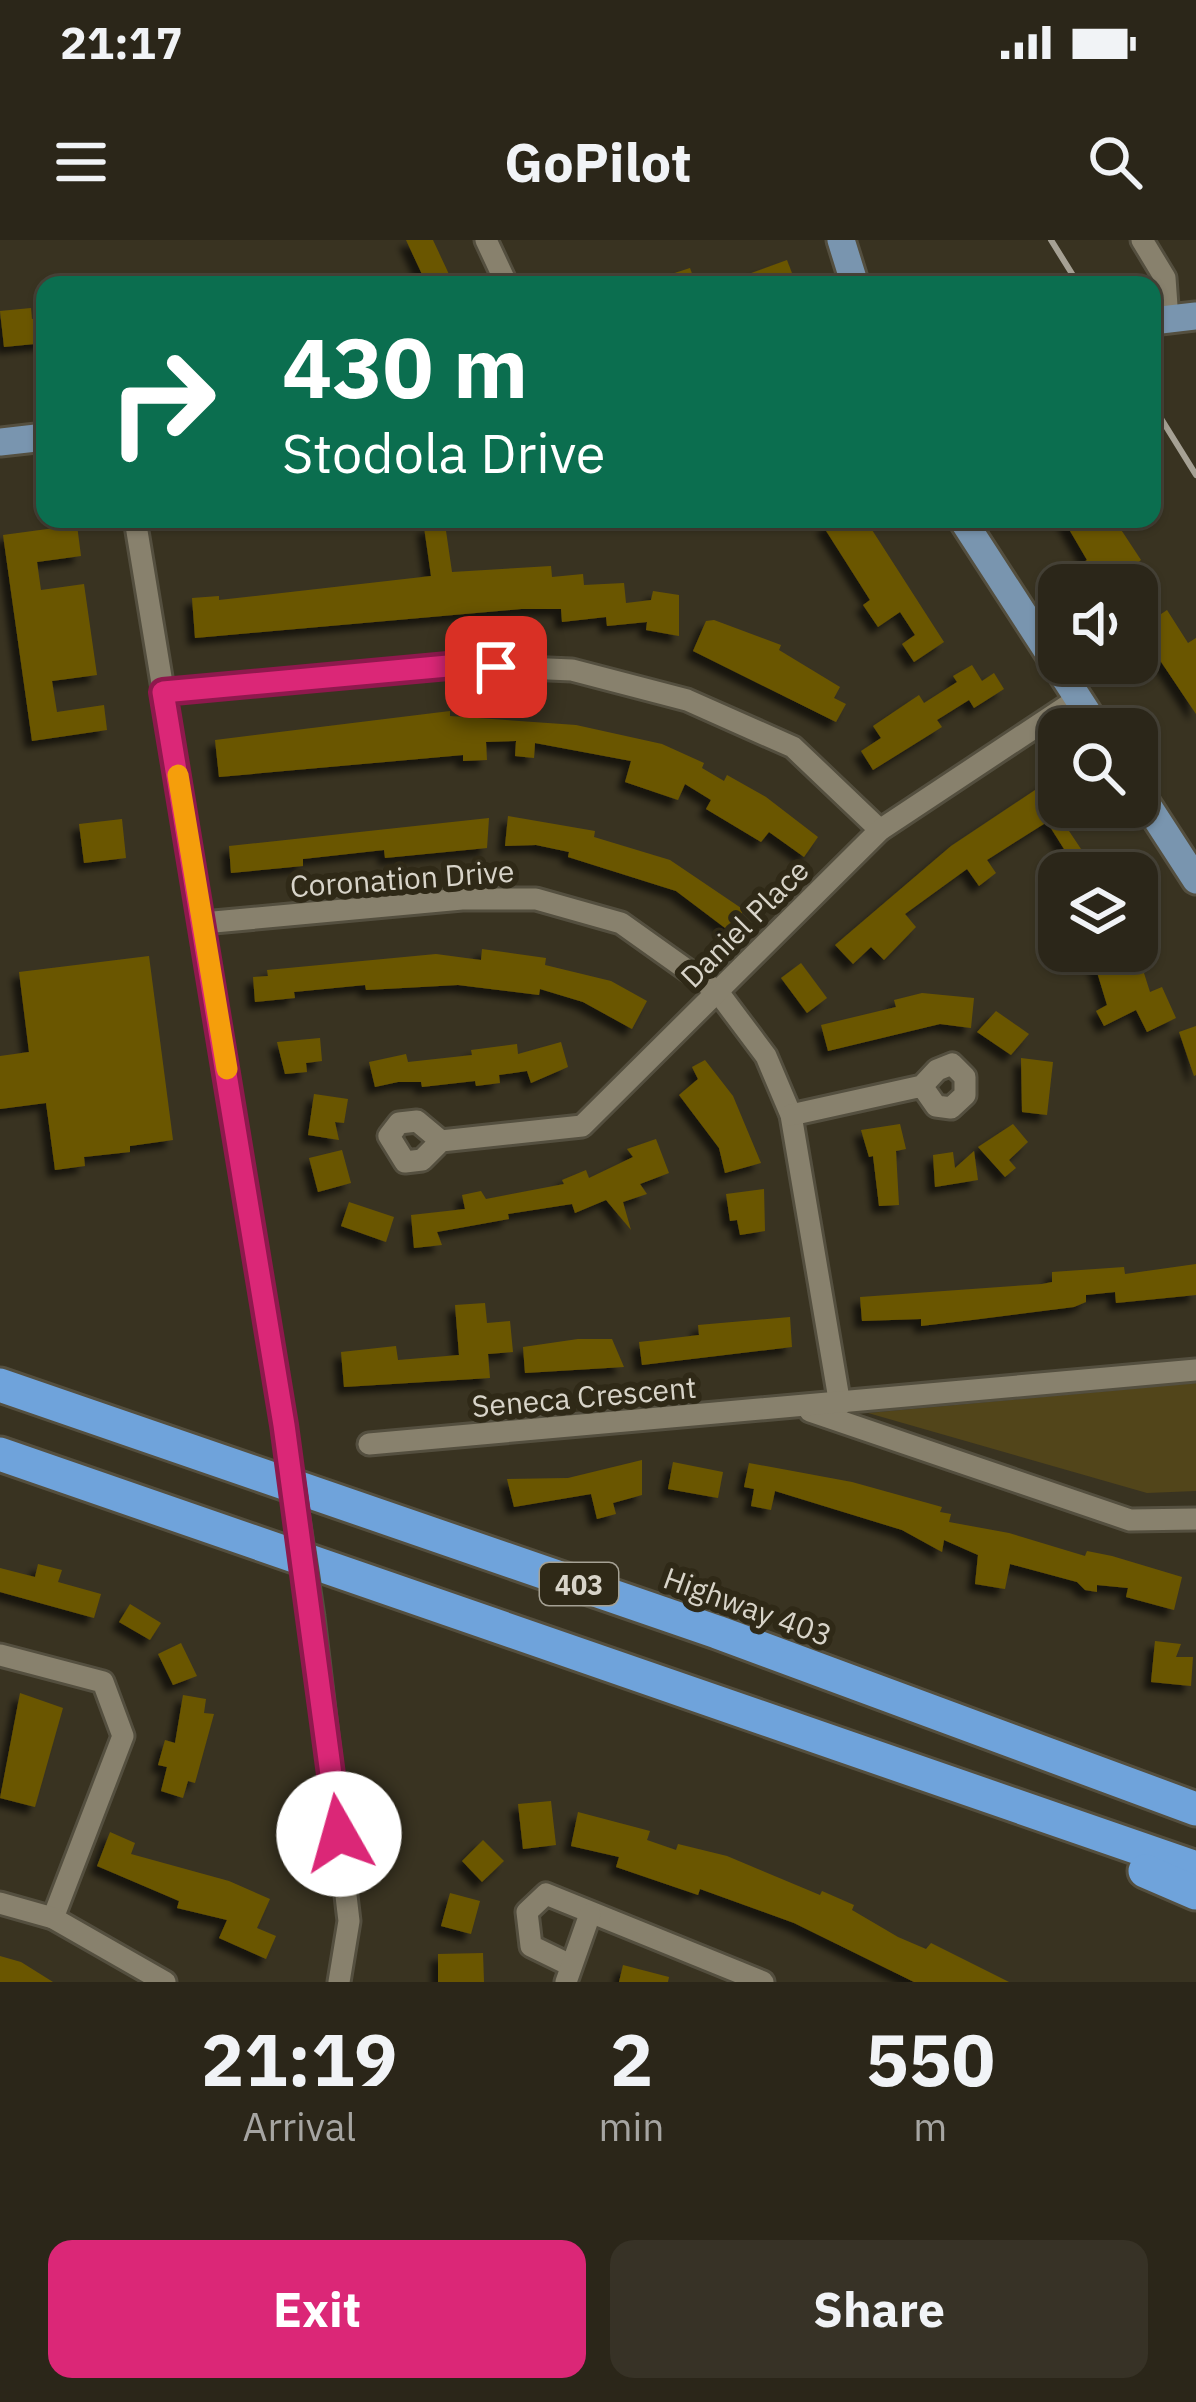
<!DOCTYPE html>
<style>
:root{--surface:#2b2619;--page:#373226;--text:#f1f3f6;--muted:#a6a5a2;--line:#474338;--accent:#db2777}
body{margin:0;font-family:"IBM Plex Sans",sans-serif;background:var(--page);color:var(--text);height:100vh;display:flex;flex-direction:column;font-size:45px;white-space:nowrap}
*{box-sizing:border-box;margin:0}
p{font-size:39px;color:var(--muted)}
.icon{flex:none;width:66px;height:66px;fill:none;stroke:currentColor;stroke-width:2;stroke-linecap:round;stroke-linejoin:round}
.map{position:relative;height:1742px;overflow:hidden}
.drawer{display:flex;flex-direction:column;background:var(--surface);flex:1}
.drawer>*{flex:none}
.hud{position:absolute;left:36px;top:36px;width:1125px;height:252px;border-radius:24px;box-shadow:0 3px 9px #0004,0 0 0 3px var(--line);background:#0b6e4f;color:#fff;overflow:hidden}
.buttons{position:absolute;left:1038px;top:324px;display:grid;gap:24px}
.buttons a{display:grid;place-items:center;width:120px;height:120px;border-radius:24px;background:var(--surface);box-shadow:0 3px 9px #0004,0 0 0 3px var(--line);font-size:60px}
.pin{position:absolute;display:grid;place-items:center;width:102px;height:102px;color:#fff;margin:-51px;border-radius:24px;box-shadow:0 6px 18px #0006}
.me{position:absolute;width:132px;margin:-66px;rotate:353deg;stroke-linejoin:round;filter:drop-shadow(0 0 9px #0008)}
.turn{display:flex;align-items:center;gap:42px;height:252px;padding:0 48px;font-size:54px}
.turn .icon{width:156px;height:156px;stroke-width:2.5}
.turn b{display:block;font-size:84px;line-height:102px}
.eta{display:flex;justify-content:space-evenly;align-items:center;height:204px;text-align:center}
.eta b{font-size:72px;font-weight:700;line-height:84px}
.primary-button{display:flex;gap:24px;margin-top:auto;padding:24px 48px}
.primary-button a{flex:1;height:138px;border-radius:24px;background:var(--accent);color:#fff;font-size:48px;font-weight:700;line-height:138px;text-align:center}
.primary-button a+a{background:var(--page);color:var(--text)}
.status{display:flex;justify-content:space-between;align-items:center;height:84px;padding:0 60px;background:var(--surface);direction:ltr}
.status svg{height:33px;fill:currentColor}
header{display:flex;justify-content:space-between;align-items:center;height:156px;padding:0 48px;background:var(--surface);font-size:54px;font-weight:700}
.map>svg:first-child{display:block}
.green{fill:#52451a}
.building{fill:#6b5602;filter:url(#shadow)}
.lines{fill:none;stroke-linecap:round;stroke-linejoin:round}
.minor-casing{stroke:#544f3f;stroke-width:27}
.major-casing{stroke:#544f3f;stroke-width:33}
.highway-casing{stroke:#544f3f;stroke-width:39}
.minor{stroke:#88816d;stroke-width:21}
.major{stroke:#7995af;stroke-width:27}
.highway{stroke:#6fa3db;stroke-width:33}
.rail{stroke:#a6a194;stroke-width:6}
.minor-bridge-casing{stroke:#544f3f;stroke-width:27;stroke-linecap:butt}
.minor-bridge{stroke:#88816d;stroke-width:21}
.route-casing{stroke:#8e194d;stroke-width:30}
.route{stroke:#db2777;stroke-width:21}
.slow{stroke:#f59e0b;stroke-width:21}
.labels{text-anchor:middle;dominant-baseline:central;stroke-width:12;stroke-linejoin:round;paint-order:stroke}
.shield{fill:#2f2917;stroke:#a5a194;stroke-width:3}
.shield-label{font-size:27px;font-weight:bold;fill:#d8d4c9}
.street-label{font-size:30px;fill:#d8d4c9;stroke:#2f2917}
</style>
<div class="status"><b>21:17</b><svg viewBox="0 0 49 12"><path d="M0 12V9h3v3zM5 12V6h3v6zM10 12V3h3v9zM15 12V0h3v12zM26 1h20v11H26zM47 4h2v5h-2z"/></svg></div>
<header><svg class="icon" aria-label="menu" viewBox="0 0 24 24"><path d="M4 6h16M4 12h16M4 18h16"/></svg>GoPilot<svg class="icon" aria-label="search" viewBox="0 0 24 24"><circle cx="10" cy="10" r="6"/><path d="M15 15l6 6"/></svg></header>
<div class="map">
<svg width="1196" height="1742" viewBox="0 0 1196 1742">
<defs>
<filter id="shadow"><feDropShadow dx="-7" dy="7" stdDeviation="3" flood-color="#0009"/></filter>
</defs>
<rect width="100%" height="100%" fill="#393321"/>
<!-- green -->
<path class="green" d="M1196 1143V1251L1147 1253 868 1173Z"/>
<!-- building -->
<g class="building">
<path d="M406 0H433L454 45H427Z"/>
<path d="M787 20 795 41 724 45V43Z"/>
<path d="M690 28 696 45H648L647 42Z"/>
<path d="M31 68 32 79 45 77V103L4 107 0 71Z"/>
<path d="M835 279H844L849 287 865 279 944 402 914 422 902 404 915 395 900 372 878 387 863 365 870 360 823 286Z"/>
<path d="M1063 279H1114L1141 320 1115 341 1084 345 1073 329 1087 320Z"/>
<path d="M445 284 452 332 551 326 552 337 583 334 584 345 624 343 626 363 651 360 653 351 679 355V396L646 390 647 382 607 386 606 377 562 382 561 369H521L195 398 192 358 219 356V360L431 336 424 287Z"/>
<path d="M77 285 81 316 37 322 41 350 84 344 97 435 52 441 57 472 104 465 107 490 32 501 3 295Z"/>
<path d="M1167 370 1188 403 1196 398V474L1139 389Z"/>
<path d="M714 380 781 405 779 410 840 447 834 458 846 464 836 482 693 411 706 381Z"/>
<path d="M972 425 982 441 994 433 1004 449 974 468 969 460 937 480 942 487 873 530 861 511 881 498 873 486 919 455 924 463 957 442 953 436Z"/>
<path d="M450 471V476L576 485 662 504 704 523 702 528 724 541 727 535 766 557 818 597 804 617 769 592 761 602 706 569 711 560 685 544 678 560 625 542 631 521 535 503 534 518 515 516 516 501 486 502 487 520 463 521V515L219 537 215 500Z"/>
<path d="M1059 534V567H1081L1061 579 1097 633H1054L1046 621 1064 609 1047 582 987 620 996 633 979 646 967 629 905 674 916 687 884 720 871 707 853 724 835 705 951 606Z"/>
<path d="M508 576 595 591 594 597 670 620 744 670 729 691 676 651 568 617 569 612 536 605 505 606Z"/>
<path d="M489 578 487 608 385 618 384 610 303 619V626L231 633 229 606Z"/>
<path d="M122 579 126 618 84 623 79 584Z"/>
<path d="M482 709 546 718 545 725 611 741 647 761 632 789 583 762 540 749 539 755 458 745 366 750 365 745 294 752 295 758 255 762 253 737 268 736 267 730 436 714 481 720Z"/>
<path d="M1120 711H1137L1150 752 1162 747 1176 778 1147 792 1136 770 1104 786 1096 771 1107 765 1093 719Z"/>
<path d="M149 716 173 900 130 906V912L84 917 85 926 55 930 46 863 0 869V816L29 812 19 732Z"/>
<path d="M801 723 827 758 807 773 781 738Z"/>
<path d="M922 753 974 758 971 788 940 784 828 811 821 785 896 767 894 760Z"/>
<path d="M996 771 1029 794 1011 815 977 792Z"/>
<path d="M1196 786V835L1194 836 1179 792Z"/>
<path d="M320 798 322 821 306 823 307 832 285 834 277 802Z"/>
<path d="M561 802 568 827 531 843 527 831 499 835 500 843 476 846 475 841 422 847 421 842H398L375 847 369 822 406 814 408 822 472 815 471 810 517 804 518 814Z"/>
<path d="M1021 818 1053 822 1047 875 1022 872Z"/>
<path d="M705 820 733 856 761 923 725 933 719 908 679 855 698 839 692 827Z"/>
<path d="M314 854 348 859 344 883 335 882 339 900 308 895Z"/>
<path d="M900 884 906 909 896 911 899 965 879 966 873 916 869 917 861 890Z"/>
<path d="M1013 884 1028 902 1009 920 1016 928 1005 937 978 907Z"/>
<path d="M656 899 669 933 640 944 647 954 623 962 631 990 606 960 575 973 572 964 508 974 509 979 437 992 442 1005 414 1008 411 975 465 969 462 955 481 951 486 959 564 944 562 940 586 930 589 938 633 917 627 909Z"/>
<path d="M342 910 351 943 318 952 309 918Z"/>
<path d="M974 911 978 940 935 947 933 915 953 912 955 928Z"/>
<path d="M764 949 765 991 740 995 737 980 730 981 726 954Z"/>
<path d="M349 962 394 977 386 1002 341 986Z"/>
<path d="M1196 1024V1055L1116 1063 1115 1052 1086 1055V1062L1074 1067 972 1080 921 1086V1079L862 1081 860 1057 1042 1044 1052 1042V1032L1124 1027 1125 1034Z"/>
<path d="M485 1063 487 1083 510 1081 513 1112 488 1114 490 1138 344 1147 341 1112 396 1106 398 1120 459 1115 455 1065Z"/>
<path d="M790 1077 792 1107 642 1125 639 1102 699 1095 698 1085Z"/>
<path d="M578 1099H612L624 1127 525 1133 523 1107Z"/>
<path d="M642 1220V1255L613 1263 616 1274 597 1279 591 1254 514 1267 507 1239 568 1238Z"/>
<path d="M673 1222 723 1232 718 1258 668 1249Z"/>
<path d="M749 1223 852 1242 942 1267 940 1272 951 1274 949 1282 1009 1293 1085 1316 1087 1311 1112 1316 1182 1337 1174 1370 1126 1357 1128 1348 1097 1345V1352L1085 1350 1077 1342 1010 1324 1005 1349 975 1344 978 1315 944 1300 942 1312 902 1290 775 1251 771 1270 751 1266 754 1249 744 1247Z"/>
<path d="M38 1324 62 1330 58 1342 101 1354 94 1378 0 1352V1328L35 1337Z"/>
<path d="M130 1364 161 1383 150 1400 119 1382Z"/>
<path d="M1155 1401 1181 1404 1176 1417H1193L1191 1446 1151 1442Z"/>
<path d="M181 1403 197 1436 173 1445 158 1414Z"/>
<path d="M20 1453 63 1468 35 1567 0 1558Z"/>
<path d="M183 1455 206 1459 204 1473 214 1474 195 1543 188 1541 183 1558 161 1551 167 1527 158 1525 165 1500 175 1503Z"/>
<path d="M551 1561 556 1605 523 1609 518 1564Z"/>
<path d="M578 1572 650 1591 647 1600 676 1610 678 1604 727 1616 820 1655 822 1651 854 1665 852 1670 898 1697 926 1709 931 1703 1009 1742H914L794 1683 700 1649 698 1655 616 1627 619 1617 571 1606Z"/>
<path d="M110 1592 135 1603 131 1614 229 1641 270 1659 257 1688 276 1696 266 1719 219 1698 227 1680 177 1668 179 1661 97 1626Z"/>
<path d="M483 1600 504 1621 482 1642 462 1621Z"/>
<path d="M450 1653 480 1661 471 1694 441 1686Z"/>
<path d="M483 1713 484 1742H438V1714Z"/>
<path d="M0 1716 21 1722 53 1742H0Z"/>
<path d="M623 1725 669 1737 668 1742H619Z"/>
</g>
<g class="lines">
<!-- minor casing -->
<g class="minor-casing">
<g id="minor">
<path d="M486 0 507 45"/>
<path d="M1142 0 1165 38 1168 80"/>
<path d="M135 279 284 1185"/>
<path d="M163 452 459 425 572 430 687 460 793 507 880 590"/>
<path d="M203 683 462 659H536L621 683 718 752 766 816 791 875 840 1165"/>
<path d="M791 875 922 846 937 830 952 824 965 837V855L951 868 936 866 922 846"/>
<path d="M441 901 417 881 399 883 389 896 405 922 422 920 441 901 582 886 880 590 1079 458"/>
<path d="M810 1171 1130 1280 1196 1279"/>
<path d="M369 1204 1196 1130"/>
<path d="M313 1377 349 1681 339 1742"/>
<path d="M0 1415 103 1442 123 1496 53 1678"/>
<path d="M0 1663 53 1678 165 1742"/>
<path d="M568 1724 531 1706 527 1672 546 1654 763 1742"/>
<path d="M566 1742 590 1674"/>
</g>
</g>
<!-- major casing -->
<g class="major-casing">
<g id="major">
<path d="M841 0 855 45"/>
<path d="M1152 81 1196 76"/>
<path d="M0 202 45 197"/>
<path d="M962 279 1098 489"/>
<path d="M1137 549 1196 640"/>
</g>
</g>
<!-- highway casing -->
<g class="highway-casing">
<g id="highway">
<path d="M0 1145 717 1392 1196 1569"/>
<path d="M0 1214 1196 1628"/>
<path d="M1145 1631 1196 1653"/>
</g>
</g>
<!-- minor -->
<use href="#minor" class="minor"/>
<!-- major -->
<use href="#major" class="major"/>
<!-- highway -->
<use href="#highway" class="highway"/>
<!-- rail -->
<g class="rail">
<path d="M1051 0 1079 45"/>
<path d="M1152 164 1196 235"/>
</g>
<!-- minor-bridge casing -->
<g class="minor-bridge-casing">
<path id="minor-bridge" d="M284 1185 313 1377"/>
</g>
<!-- minor-bridge -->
<use href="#minor-bridge" class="minor-bridge"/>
</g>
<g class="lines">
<!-- route casing -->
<g class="route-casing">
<path id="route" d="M339 1594 284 1185 163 452 459 425 496 427"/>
</g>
<!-- route -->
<use href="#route" class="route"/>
<!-- slow -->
<path class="slow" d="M178 535 227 829"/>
</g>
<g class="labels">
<!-- shield labels -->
<rect class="shield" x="540" y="1323" width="78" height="42" rx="9"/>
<g class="shield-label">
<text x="579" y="1344">403</text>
</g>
<!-- street labels -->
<g class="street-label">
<text transform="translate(402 638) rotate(-4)">Coronation Drive</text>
<text transform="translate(744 683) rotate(-45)">Daniel Place</text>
<text transform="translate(584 1156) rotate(-5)">Seneca Crescent</text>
<text transform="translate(748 1366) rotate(20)">Highway 403</text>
</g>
</g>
</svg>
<div class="buttons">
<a><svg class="icon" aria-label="sound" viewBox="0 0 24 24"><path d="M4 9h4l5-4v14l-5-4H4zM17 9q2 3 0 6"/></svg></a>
<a><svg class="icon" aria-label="search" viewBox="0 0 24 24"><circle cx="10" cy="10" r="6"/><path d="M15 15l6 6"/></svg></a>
<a><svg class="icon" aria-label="layers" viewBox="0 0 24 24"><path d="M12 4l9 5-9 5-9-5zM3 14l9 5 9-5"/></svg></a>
</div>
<div class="pin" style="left:496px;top:427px;background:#d93025"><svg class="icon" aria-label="arrive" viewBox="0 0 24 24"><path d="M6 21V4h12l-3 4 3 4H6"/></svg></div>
<svg class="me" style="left:339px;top:1594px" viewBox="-20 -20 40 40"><circle r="19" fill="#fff"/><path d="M0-13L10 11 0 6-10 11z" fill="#db2777"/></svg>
<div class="hud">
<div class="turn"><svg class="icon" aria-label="right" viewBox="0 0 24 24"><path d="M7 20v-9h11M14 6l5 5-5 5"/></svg><div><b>430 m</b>Stodola Drive</div></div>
</div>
</div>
<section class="drawer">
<div class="eta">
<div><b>21:19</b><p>Arrival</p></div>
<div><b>2</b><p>min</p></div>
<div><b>550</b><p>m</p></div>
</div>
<div class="primary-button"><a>Exit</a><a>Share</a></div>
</section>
